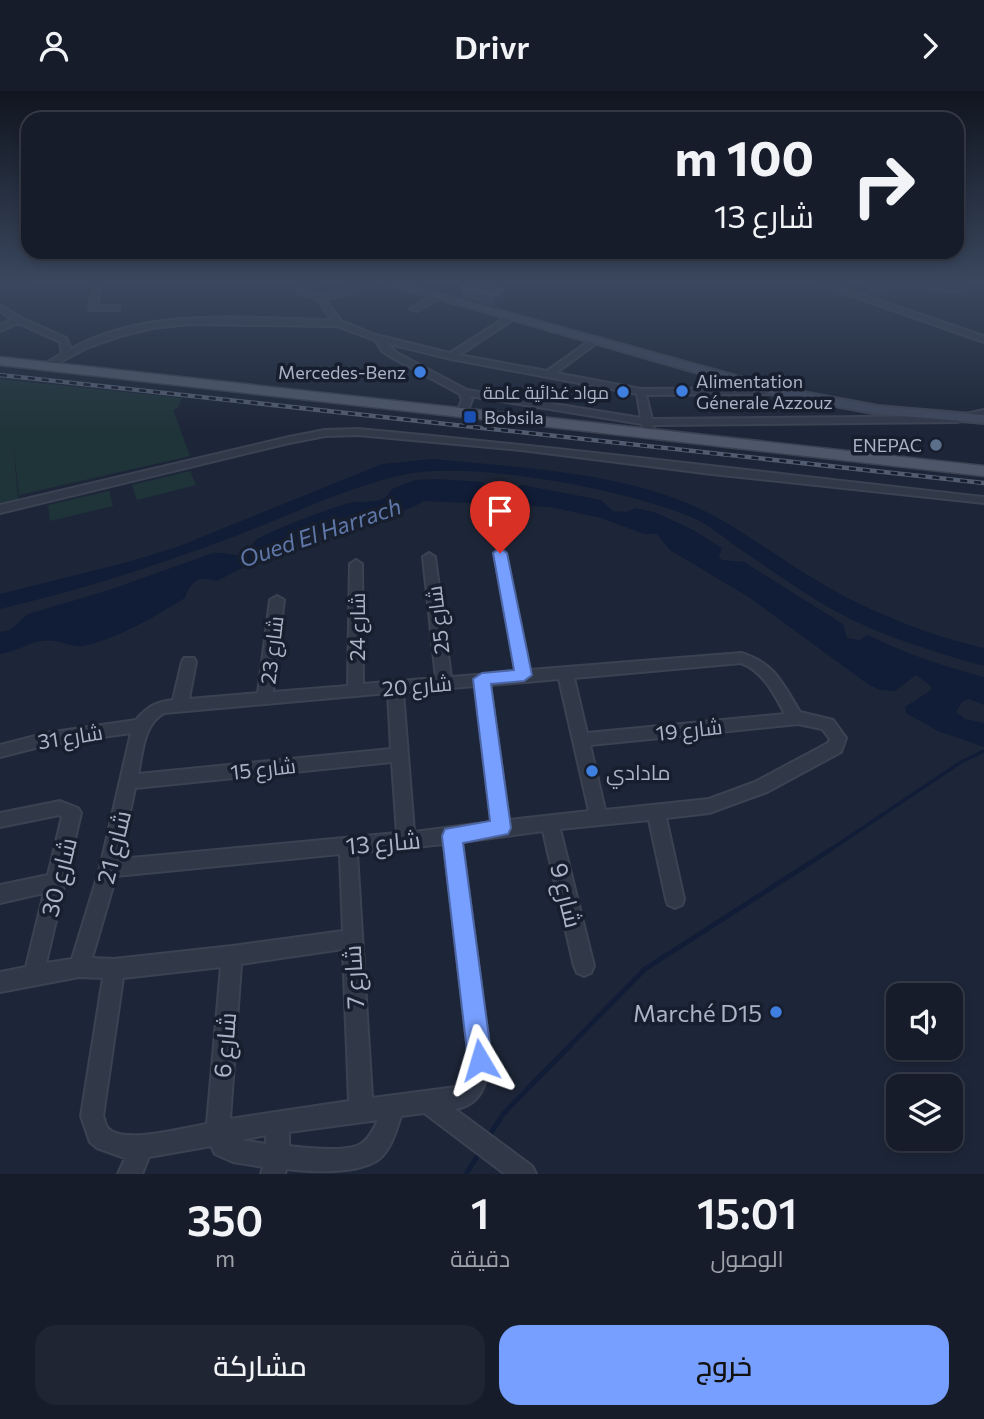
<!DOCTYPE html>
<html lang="ar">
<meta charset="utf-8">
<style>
:root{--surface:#161c2a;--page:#1f2532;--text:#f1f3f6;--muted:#9ea1a8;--line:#353a47;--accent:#779fff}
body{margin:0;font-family:Commissioner,Cairo,sans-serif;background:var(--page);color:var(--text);direction:rtl;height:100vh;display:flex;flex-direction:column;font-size:26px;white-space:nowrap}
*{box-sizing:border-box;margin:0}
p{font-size:23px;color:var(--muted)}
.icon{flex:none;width:38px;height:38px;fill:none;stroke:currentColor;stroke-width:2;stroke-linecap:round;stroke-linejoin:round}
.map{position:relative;height:1083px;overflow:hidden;direction:ltr}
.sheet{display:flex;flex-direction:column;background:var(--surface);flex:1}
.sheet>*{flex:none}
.guide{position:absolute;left:21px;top:21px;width:943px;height:147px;border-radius:21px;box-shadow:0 4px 10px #0003,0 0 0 2px var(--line);direction:rtl;background:#161c2a;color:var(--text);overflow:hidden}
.controls{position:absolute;left:886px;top:892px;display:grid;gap:14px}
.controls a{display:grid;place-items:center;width:77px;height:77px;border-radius:14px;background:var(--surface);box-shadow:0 4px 10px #0003,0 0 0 2px var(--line);font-size:35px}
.pin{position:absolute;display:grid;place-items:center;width:60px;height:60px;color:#fff;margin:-72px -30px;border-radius:50% 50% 50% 0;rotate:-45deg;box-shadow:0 0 7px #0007}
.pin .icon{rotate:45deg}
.me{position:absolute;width:77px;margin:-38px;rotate:353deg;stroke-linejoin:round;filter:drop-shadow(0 0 5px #0008)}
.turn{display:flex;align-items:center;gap:24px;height:147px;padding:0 35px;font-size:32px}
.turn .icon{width:91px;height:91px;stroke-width:2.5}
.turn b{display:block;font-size:49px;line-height:60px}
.eta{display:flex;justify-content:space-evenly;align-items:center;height:119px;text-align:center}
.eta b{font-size:42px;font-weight:600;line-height:49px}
.primary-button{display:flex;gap:14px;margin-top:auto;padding:14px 35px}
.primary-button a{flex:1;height:80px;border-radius:21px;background:var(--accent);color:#111;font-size:28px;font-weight:600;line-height:80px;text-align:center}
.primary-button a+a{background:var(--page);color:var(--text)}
header{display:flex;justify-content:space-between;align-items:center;height:91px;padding:0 35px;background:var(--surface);font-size:32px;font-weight:600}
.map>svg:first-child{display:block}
.green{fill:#1f3439}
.water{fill:#111d36}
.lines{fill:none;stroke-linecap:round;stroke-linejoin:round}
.stream-far1{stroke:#111d36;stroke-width:3.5}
.stream{stroke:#111d36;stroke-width:5}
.street-casing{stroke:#3b4252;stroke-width:4}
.secondary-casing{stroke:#3b4252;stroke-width:4}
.primary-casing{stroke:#3b4252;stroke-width:3}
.street{fill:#313949;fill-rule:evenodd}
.secondary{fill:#3e475c;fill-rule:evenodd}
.primary{fill:#4e5769;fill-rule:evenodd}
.rail-casing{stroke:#525c70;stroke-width:4.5}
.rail{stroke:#171e2d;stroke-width:2.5;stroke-dasharray:7;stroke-linecap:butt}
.wall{fill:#354055}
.shaded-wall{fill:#263045}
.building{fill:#424c62;stroke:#525c71;stroke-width:2}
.route{fill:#779fff;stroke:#4d67a6;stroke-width:2}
.shop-dot{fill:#3f7fe0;stroke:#171e2d;stroke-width:2.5}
.transit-dot{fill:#1a4fb4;stroke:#171e2d;stroke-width:2.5}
.service-dot{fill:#5c6f8a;stroke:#171e2d;stroke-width:2.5}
.labels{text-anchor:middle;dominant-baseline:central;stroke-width:7;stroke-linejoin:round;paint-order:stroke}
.far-poi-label{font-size:18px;fill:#abb3c6;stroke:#171e2d;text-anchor:end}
.street-label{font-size:21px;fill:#abb3c6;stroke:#171e2d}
.poi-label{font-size:21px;fill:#abb3c6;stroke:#171e2d;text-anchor:start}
.water-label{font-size:23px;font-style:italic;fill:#5f78a9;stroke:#171e2d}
.near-street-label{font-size:24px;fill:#abb3c6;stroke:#171e2d}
.near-poi-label{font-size:24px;fill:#abb3c6;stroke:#171e2d;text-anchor:end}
</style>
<header><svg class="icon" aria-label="forward" viewBox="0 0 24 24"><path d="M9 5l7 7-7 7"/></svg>Drivr<svg class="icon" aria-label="person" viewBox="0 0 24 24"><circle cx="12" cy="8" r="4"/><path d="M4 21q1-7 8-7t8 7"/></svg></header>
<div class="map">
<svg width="984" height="1083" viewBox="0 0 984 1083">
<rect width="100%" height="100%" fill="#1d2638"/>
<!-- green -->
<g class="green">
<path d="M0 288 182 307 177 318 173 319 190 365 19 404 13 351 18 408 0 413Z"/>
<path d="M190 380 196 394 137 409 132 394Z"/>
<path d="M109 400 113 415 50 430 48 414Z"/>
</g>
<!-- water -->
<g class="water">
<path d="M433 368C515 376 619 381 694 415 741 436 781 470 826 495 873 522 931 545 984 557V575C934 561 881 545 835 520 802 501 769 478 737 456 723 446 709 434 693 427 630 399 475 370 407 383 349 395 293 423 238 444 160 474 80 499 0 518V503L128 471 177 456 382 373Z"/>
<path d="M438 388 483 391 491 399 499 402 522 394 601 409 613 420 626 421 636 417 657 422 693 439 722 457 719 466 722 469 744 471 843 533 847 547 859 549 868 544C905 563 944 575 984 586V614L969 608 962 611 956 621 965 628 984 632V656L938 640 906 622 905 616 931 599V595L916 584 895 600 880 599 869 594 750 507 670 459 657 443H644L601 427 550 416 424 410 411 417 324 440 269 463 217 490C199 485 191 489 185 507 153 526 120 547 83 555 73 557 57 547 41 550 26 553 15 561 0 563V541L10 539 28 523 109 499 213 462C224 460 235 467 245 462 253 458 252 450 259 447 286 433 316 423 345 413 365 407 382 417 392 398L415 389Z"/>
</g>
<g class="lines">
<!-- stream-far1 -->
<path class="stream-far1" d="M827 761 961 671 984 660"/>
<!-- stream -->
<g class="stream">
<path d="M489 1045 503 1023 645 878 830 759"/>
<path d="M466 1083 480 1061"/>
</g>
<!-- street casing -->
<g class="street-casing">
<g id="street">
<path d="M0 190H38L34 192 0 194Z"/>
<path d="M94 190H102L97 215H119V219H89Z"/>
<path d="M312 190H322L307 197 306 200C333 212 351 190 377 190L350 203 325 209 341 230 376 244 450 262 511 223 514 224V228L459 264 547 280 595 246 598 247V251L556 282 641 298 775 297 780 300 775 303 646 304 652 328 957 325 984 319V325L957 331 653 334 654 340 649 343 644 340 642 333 470 305 472 309 467 321 458 323 457 321 462 309 460 303 391 266 382 260 375 249 337 235 189 233 153 237 120 245 86 257 49 277 46 276V272L62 263 60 251 18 232 0 240V234L12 229 0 220V214L21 227 66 247 71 258C149 215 247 228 332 229L317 208 298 201 300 194ZM386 252 451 268 637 303 641 327 467 299 397 262Z"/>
<path d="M810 190H820L984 245V251Z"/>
<path d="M856 190H867L884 195 887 190H909L956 196 959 190H967V195L958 201 894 192 886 200Z"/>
<path d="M975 190H984V192H976Z"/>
<path d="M433 204 440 206 417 220 410 218Z"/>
<path d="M358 338C567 357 775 383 984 406V412L712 383 521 359 358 344 325 345 289 352 0 422V414L289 346 325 339Z"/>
<path d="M500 458 506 462 530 579 741 562C775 572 783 593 800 621L833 629 846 647 841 661 767 701 709 722 666 727 684 808 682 814 675 817 668 814 666 808 649 729 560 738 594 875 591 882 584 885 577 882 574 875 543 740 462 751 491 969C486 992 482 1014 455 1018L532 1075 536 1083H505L424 1022 401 1025C396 1040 391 1059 378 1069 356 1083 313 1081 286 1078L285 1083H261L263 1076 233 1071 215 1063 211 1055 149 1066 142 1083H118L125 1067 97 1057 90 1051 81 1025 103 887 79 886 0 901V881L26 876 44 802 0 812V794L48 784 62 726 59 724 0 736V722L60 710 78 717 81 722 46 872 72 868 100 777 131 642 47 654 0 666V654L47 642 136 629C148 615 156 611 173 609L182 571 184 567H194L196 571 189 608 258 602 270 509 277 505 284 509 273 601 348 595 350 473 356 469 362 473 363 593 436 587 423 466 429 462 435 466 451 586 516 581 494 462ZM741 572C763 580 774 603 785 623L587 642 574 587ZM559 588 589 720 509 729 490 594ZM475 595 492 731 414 741 403 601ZM388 602 391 658 138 683C143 661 143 634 164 622ZM798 633 822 638 830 648 828 652 755 691 709 708 605 719 590 654ZM392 671 397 742 120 768 135 697ZM444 753 469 969 465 988 456 996 372 1007 357 762ZM340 763 343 840 232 855 114 868 92 867 116 785ZM343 858 349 1010 230 1028 241 873ZM221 876 207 1033C187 1036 120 1055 107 1036 105 1033 105 1029 103 1025L123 887ZM378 1029C374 1037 370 1047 362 1052 349 1062 306 1057 289 1055V1041ZM266 1044V1053L241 1049Z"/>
</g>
</g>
<!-- secondary casing -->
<g class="secondary-casing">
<path id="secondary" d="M377 190H392L776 296 878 315 984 324V332L878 323 775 304Z"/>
</g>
<!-- primary casing -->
<g class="primary-casing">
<path id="primary" d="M0 266 984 375V385L0 274Z"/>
</g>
<!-- street -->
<use href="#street" class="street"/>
<!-- secondary -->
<use href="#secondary" class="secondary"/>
<!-- primary -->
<use href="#primary" class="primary"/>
<!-- rail casing -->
<g class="rail-casing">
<path id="rail" d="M0 284 984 392"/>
</g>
<!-- rail -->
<use href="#rail" class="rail"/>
</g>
<!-- wall -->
<path class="wall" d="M461 196 504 198V209L494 215 462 206Z"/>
<!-- shaded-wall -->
<path class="shaded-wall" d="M504 198V209L494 215V205Z"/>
<!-- building -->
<path class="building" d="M472 190 504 198 494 205 461 196Z"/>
<!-- sky -->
<linearGradient id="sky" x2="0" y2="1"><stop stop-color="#10151f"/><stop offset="0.56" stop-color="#3a475e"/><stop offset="1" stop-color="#3a475e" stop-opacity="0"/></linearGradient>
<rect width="984" height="341" fill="url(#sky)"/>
<!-- route -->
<path class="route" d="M500 457 507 462 532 584 524 590 491 593 511 737 508 743 463 752 492 969 489 978 480 981 472 978 468 969 442 745 445 738 490 730 473 588 482 582 514 579 493 462Z"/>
<!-- markers -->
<g class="shop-dot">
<circle cx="420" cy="281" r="7"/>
<circle cx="682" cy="300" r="7"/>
<circle cx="623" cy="301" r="7"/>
<circle cx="592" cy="680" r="7"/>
<circle cx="776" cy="921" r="7"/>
</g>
<rect class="transit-dot" x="463" y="319" width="14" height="14" rx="3.5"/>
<circle class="service-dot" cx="936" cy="354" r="7"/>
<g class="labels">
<!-- far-poi labels -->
<g class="far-poi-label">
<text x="406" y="281">Mercedes-Benz</text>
<text x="696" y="290" text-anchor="start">Alimentation<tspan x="696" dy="21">Génerale Azzouz</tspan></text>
<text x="609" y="301">مواد غذائية عامة</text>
<text x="484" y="326" text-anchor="start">Bobsila</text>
<text x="922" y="354">ENEPAC</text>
</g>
<!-- street labels -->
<g class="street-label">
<text transform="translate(437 529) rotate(-97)">شارع 25</text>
<text transform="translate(356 536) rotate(-90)">شارع 24</text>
<text transform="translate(271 559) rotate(-83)">شارع 23</text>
<text transform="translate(417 594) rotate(-5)">شارع 20</text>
<text transform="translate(689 638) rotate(-6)">شارع 19</text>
<text transform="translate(70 645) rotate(-9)">شارع 31</text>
<text transform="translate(263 677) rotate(-6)">شارع 15</text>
</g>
<!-- poi labels -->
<g class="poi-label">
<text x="606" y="680">مادادي</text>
</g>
<!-- water labels -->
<g class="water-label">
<text transform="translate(320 441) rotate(-19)">Oued El Harrach</text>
</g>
<!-- near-street labels -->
<g class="near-street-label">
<text transform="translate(383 751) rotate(-5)">شارع 13</text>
<text transform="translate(113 756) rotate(-76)">شارع 21</text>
<text transform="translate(58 786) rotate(-76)">شارع 30</text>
<text transform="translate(567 804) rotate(76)">شارع 9</text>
<text transform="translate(353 886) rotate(-93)">شارع 7</text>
<text transform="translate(224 954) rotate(-85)">شارع 6</text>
</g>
<!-- near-poi labels -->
<g class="near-poi-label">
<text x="762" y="921">Marché D15</text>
</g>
</g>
</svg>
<div class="controls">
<a><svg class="icon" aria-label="sound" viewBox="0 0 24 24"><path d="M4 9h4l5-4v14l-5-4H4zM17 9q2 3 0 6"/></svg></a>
<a><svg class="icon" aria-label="layers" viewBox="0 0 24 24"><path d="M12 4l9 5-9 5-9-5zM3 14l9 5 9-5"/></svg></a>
</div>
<div class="pin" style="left:500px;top:462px;background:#d93025"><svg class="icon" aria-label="arrive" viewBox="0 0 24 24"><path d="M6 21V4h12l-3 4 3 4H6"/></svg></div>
<svg class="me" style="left:480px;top:969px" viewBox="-20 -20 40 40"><path d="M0-17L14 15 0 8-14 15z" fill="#779fff" stroke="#fff" stroke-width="4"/></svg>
<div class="guide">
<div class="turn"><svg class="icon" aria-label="right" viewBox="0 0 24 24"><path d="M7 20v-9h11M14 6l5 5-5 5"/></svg><div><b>100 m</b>شارع 13</div></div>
</div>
</div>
<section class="sheet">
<div class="eta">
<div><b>15:01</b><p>الوصول</p></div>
<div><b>1</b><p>دقيقة</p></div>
<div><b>350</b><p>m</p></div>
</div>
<div class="primary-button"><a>خروج</a><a>مشاركة</a></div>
</section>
